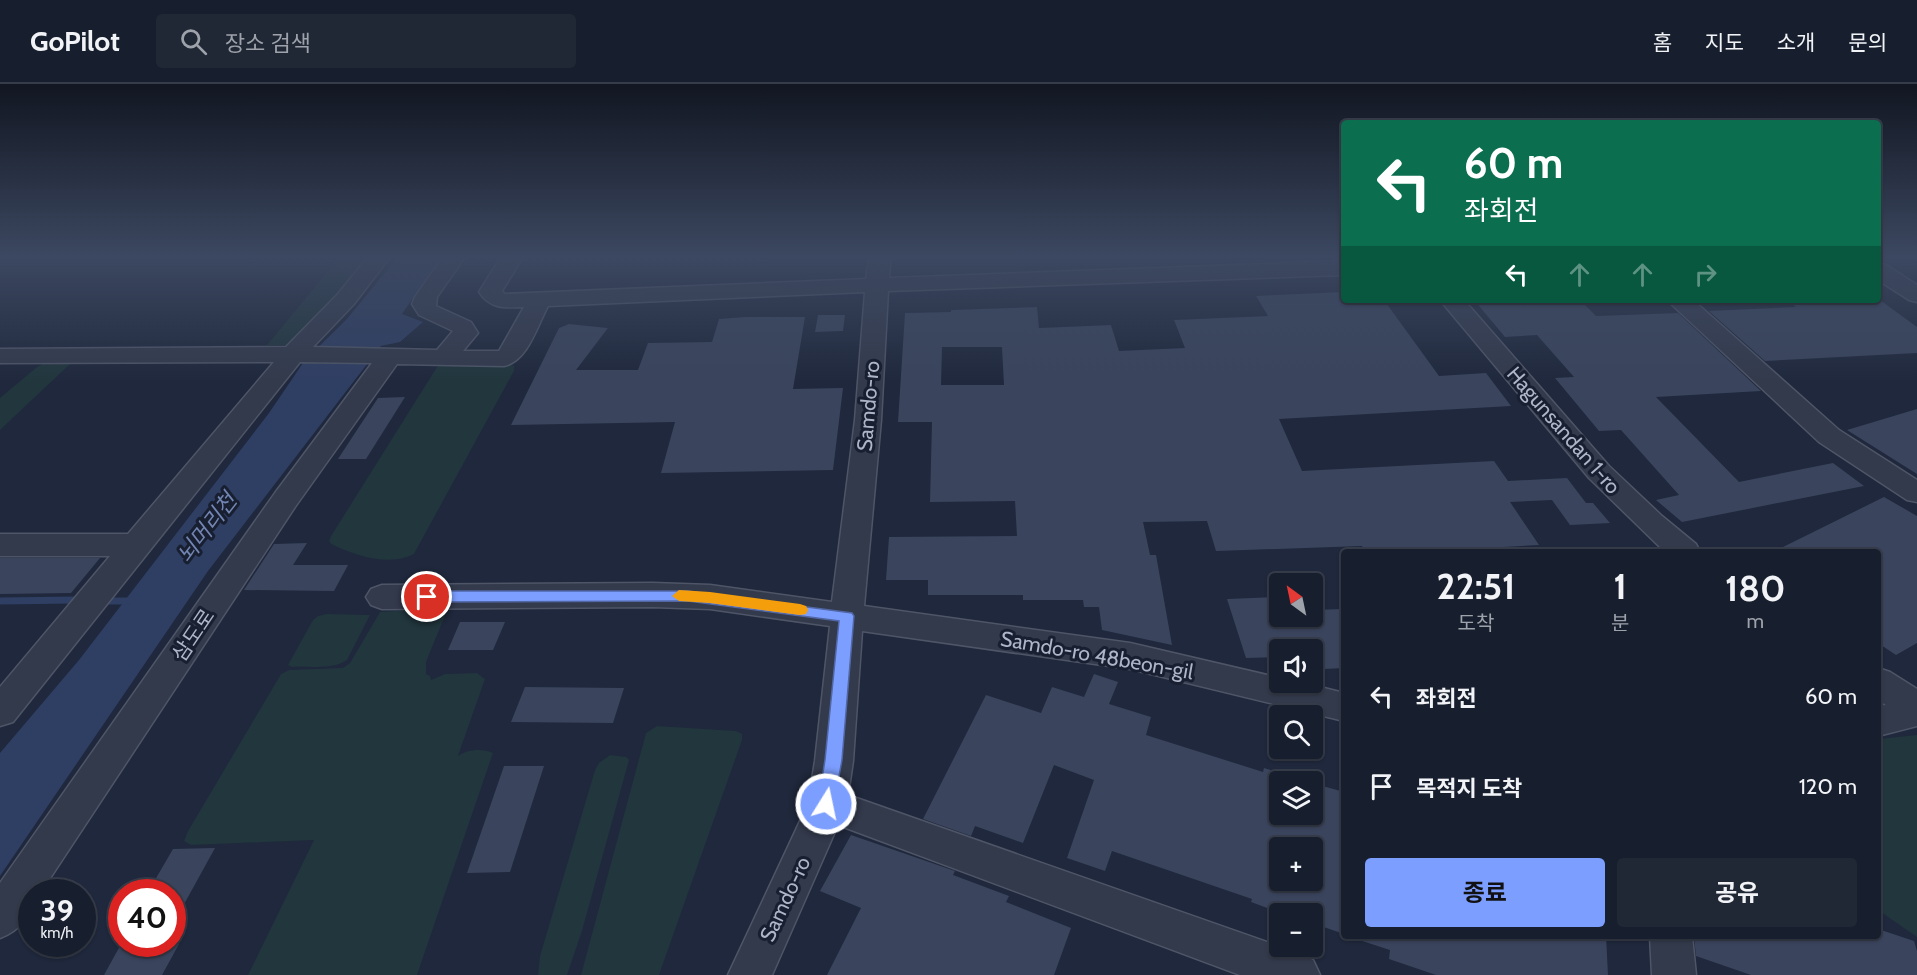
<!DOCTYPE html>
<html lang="ko">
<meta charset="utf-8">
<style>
:root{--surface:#171e2d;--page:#202735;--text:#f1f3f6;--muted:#9ea2aa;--line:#363c49;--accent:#7c9eff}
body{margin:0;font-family:Cabin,"Noto Sans KR",sans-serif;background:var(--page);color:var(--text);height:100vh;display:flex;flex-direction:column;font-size:22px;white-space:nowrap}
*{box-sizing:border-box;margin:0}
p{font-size:20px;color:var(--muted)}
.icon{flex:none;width:33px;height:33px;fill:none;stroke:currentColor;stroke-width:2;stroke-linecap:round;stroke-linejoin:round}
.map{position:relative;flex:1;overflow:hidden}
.drawer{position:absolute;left:1341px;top:465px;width:540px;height:390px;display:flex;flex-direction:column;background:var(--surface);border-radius:6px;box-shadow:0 2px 4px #0004,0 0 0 2px var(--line)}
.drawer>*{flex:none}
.hud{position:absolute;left:1341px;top:36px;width:540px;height:183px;border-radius:6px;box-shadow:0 2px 4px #0004,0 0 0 2px var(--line);background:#0b6e4f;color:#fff;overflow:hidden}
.needle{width:39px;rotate:327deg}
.fabs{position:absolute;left:1269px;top:489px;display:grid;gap:12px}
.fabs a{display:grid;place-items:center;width:54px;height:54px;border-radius:6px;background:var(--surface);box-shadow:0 2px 4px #0004,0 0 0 2px var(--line);font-size:30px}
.speed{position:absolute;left:18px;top:795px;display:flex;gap:12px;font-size:30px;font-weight:700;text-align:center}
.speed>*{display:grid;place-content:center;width:78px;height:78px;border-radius:50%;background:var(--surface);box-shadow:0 2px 4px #0004,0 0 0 2px var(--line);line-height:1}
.speed small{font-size:15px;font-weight:400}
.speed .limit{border:9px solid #d22;background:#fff;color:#111}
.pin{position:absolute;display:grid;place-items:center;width:51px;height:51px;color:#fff;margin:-26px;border:3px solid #fff;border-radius:50%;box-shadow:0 2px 6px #0007}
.me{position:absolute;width:66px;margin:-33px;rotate:10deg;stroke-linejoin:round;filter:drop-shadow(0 0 4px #0008)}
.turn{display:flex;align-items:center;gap:21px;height:126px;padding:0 24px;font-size:27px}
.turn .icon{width:78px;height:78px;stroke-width:2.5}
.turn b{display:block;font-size:42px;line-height:51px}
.lanes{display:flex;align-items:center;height:57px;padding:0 24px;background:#0003;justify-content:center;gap:30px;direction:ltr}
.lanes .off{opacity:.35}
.eta{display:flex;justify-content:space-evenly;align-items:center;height:102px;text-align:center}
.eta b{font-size:36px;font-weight:700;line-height:42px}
.primary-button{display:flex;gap:12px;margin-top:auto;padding:12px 24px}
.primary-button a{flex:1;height:69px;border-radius:6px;background:var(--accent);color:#111;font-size:24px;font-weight:700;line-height:69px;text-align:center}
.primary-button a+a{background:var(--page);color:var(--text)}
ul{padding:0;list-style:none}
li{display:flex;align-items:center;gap:18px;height:90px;padding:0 24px}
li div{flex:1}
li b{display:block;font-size:22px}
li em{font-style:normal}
header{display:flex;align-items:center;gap:36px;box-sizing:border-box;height:84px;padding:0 30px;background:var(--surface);border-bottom:2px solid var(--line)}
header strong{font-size:28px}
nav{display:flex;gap:33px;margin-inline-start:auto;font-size:21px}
.search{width:420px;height:54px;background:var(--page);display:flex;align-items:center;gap:15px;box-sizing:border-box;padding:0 21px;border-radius:6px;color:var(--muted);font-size:22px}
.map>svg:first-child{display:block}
.green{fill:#21363d}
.water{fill:#2f3e63}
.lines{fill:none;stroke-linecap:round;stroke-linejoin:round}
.stream{stroke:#2f3e63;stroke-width:7}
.building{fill:#3a445d;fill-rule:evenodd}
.minor-casing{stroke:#4e5567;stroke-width:3}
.minor{fill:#333a4c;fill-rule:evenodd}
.route{fill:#7c9eff;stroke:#5167a6;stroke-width:1.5}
.slow{fill:#f59e0b}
.labels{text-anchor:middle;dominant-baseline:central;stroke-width:6;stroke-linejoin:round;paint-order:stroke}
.street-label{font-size:21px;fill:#aeb5c8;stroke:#181f31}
.water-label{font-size:22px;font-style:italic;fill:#7386b3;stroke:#181f31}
</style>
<header>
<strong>GoPilot</strong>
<div class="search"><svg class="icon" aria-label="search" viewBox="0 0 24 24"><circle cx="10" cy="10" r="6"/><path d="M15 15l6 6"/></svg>장소 검색</div>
<nav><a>홈</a><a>지도</a><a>소개</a><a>문의</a></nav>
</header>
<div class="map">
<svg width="1917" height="891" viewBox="0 0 1917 891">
<rect width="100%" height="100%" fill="#1f283c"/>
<!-- green -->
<g class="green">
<path d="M340 173H373L359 190 288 261H267Z"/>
<path d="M46 278 70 280 0 346V314L37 283Z"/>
<path d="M466 279 510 280 514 282V287L414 470C389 483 356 472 331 460L329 457 331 452 437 283 441 280Z"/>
<path d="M428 525 443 526 446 529 426 578V590L430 592 431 596 445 590 477 589 485 595 458 672C466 665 484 664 493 669L417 891H248L314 756 191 761 184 757 188 747 281 590 289 586 343 584 350 579 380 528 410 526 413 527 414 531 418 527Z"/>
<path d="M327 530 370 531 347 576C333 586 308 582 292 583L288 581 313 536 318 532Z"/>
<path d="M657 642 736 647 742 650V656L659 891H581L646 649Z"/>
<path d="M1917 651V853L1878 826V655Z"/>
<path d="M610 671 626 673 629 676 582 847 567 891H538L540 872 595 686 599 679Z"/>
</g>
<!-- water -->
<path class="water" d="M398 173H441L402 230 423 238 400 258 381 262 208 487 0 792V669L79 576 269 329 305 276 346 236Z"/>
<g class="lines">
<!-- stream -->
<g class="stream">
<path d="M0 517 76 516"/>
<path d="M106 517H131"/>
</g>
</g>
<!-- building -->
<g class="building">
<path d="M1344 208V216H1384L1439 292 1486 289 1511 322 1279 335 1302 387 1494 377 1508 397 1567 394 1586 419H1593L1610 439 1570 441 1552 416 1510 418 1539 461 1415 468H1365L1362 462 1216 467 1207 437 1143 438 1150 471H1156L1172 561 1102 546 1099 523H1084L1083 516H1023V511H928V496H886L889 453 1017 452 1015 417 930 418 932 338H898L905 229 951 228V226L1037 223 1039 244 1111 241 1119 267 1185 264 1174 236 1268 232 1256 212ZM942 263H1002L1004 301H941Z"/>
<path d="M1474 216H1580L1596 232 1678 229 1761 307 1656 313 1739 398 1833 379 1864 402 1682 438 1656 416 1679 411 1621 346 1599 347 1555 294 1574 293 1537 251 1505 253Z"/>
<path d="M1787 216H1880L1917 243V269L1765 277 1709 227 1796 223Z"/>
<path d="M818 231H845L843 247 815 248Z"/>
<path d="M745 233H805L793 305 843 304 833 386 661 389 675 338 511 341 559 244 569 240 608 244 576 286H638L648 259 712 258 719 235Z"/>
<path d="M405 313 366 375H338L378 314Z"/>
<path d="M1917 325V390L1847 346Z"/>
<path d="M1884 413 1917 432V559L1896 571 1878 559V468H1773Z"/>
<path d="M307 459 293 481H348L334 507 244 506 274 460Z"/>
<path d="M0 474H100L71 509 0 510Z"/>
<path d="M1280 513V532H1312V526L1344 525V584L1324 585 1319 571 1312 572V566H1280V573L1246 574 1227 515Z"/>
<path d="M460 538H505L493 566H448Z"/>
<path d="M1094 590 1118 598 1109 620 1151 633 1146 651 1263 688 1264 684 1280 689V730H1312V699L1344 708V850L1312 839V830H1284L1251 818 1252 815 1112 767 1105 787 1067 774 1094 696 1054 681 1023 759 975 742 971 752 923 735 986 611 1041 629 1052 603 1084 613ZM1280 756 1303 764H1312V796H1280Z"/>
<path d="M525 603 624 604 613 639 511 638Z"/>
<path d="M504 682H544L510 788 467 789Z"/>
<path d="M851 751 955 787 953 791 1009 812 1006 818 1071 844 1054 891H827L861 824 820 807Z"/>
<path d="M215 764 172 842V808H148L173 765Z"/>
<path d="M1878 845 1914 857 1917 867V891H1751L1696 872 1694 852H1878Z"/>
<path d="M1357 852H1606L1608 891H1436L1389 875 1390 866 1356 855Z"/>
<path d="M179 860 162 891H104L120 862Z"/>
</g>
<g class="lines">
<!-- minor casing -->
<g class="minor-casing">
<g id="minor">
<path d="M368 173H390L354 220 313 263 437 266 453 247 419 231 412 220 415 213 443 173H465L437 213 436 222 471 238 478 249 463 267H499L524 223C505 224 490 225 479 208L501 173H523L502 207 505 210 866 195 869 173H891L889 194 1344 177V191L888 207 881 336 864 522 1130 559 1280 594V598H1300L1344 609V637L1130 585 862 547 853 677 848 711 1298 869 1313 876 1320 891H1240L838 741 772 891H728L808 720 815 677 830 542 710 525 653 523 382 525 371 521 366 513 371 505 382 501 653 499 710 501 832 518 855 336 865 208 548 222C537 242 528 277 504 282L397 280 295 423 41 808H32C32 831 21 846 0 854V799L275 409 372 279 300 278 13 638 0 642V603L110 472H0V450H128L274 278 0 279V265L286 263 338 210Z"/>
<path d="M1878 179 1886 181 1917 201V218L1909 216 1878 196Z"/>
<path d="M1440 216H1464L1609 382 1662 432 1696 460 1700 468H1665L1589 394Z"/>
<path d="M1667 216H1693L1839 346 1917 396V418L1907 416 1819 358Z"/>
<path d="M1878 584 1890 588 1917 605V642L1878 652V622L1886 621 1878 616Z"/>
<path d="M1650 852H1692L1696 891H1652Z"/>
</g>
</g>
<!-- minor -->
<use href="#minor" class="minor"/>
</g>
<!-- sky -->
<linearGradient id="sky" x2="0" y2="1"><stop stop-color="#111621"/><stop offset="0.58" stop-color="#3c4861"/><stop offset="1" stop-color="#3c4861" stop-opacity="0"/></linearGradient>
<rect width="1917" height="298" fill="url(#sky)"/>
<!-- route -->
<path class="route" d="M427 507H688L852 529 854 532 842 676 833 725 826 727 820 725 818 720 825 676 839 537 688 517 427 518 419 513Z"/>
<!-- slow -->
<path class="slow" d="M679 506 710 508 800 520 806 522 808 526 806 530 800 531 710 519 679 517 672 512Z"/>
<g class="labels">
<!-- street labels -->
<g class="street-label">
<text transform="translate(868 322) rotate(-85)">Samdo-ro</text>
<text transform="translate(1564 346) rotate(49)">Hagunsandan 1-ro</text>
<text transform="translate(193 551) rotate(-56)">삼도로</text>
<text transform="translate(1097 571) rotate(10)">Samdo-ro 48beon-gil</text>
<text transform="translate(785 815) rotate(-65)">Samdo-ro</text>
</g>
<!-- water labels -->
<g class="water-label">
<text transform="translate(207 444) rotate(-52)">뇌머리천</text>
</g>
</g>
</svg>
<div class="fabs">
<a><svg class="needle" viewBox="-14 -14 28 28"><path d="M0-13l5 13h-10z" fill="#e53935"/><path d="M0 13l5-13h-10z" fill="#9ea2aa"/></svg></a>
<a><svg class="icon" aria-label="sound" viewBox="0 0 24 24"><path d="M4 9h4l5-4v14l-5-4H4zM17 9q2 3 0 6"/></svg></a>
<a><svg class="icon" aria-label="search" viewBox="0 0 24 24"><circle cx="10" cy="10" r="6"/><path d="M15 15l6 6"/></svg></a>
<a><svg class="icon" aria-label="layers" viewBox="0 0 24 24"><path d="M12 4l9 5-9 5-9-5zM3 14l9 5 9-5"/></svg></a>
<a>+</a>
<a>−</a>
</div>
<div class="speed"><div>39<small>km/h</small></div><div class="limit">40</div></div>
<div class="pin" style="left:427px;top:513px;background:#d93025"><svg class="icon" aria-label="arrive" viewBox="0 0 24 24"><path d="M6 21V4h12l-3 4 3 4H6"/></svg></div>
<svg class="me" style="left:826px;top:720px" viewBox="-20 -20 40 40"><circle r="17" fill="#7c9eff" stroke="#fff" stroke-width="3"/><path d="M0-11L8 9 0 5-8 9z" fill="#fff"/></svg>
<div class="hud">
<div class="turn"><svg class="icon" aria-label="left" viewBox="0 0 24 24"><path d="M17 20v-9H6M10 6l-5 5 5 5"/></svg><div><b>60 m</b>좌회전</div></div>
<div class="lanes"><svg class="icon" aria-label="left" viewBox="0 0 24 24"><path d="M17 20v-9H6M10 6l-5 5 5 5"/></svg><svg class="icon off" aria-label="ahead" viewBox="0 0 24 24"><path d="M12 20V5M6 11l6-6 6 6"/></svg><svg class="icon off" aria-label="ahead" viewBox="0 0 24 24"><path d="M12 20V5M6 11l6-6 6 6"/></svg><svg class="icon off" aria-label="right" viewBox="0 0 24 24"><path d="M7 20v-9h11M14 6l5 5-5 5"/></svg></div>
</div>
<section class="drawer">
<div class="eta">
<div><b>22:51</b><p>도착</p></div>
<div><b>1</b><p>분</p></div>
<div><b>180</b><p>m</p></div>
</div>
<ul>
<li><svg class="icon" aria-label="left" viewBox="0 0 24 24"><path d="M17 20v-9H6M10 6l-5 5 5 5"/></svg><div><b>좌회전</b></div><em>60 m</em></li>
<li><svg class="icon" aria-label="arrive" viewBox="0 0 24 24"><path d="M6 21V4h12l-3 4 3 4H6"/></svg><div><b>목적지 도착</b></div><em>120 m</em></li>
</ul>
<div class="primary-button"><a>종료</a><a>공유</a></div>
</section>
</div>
